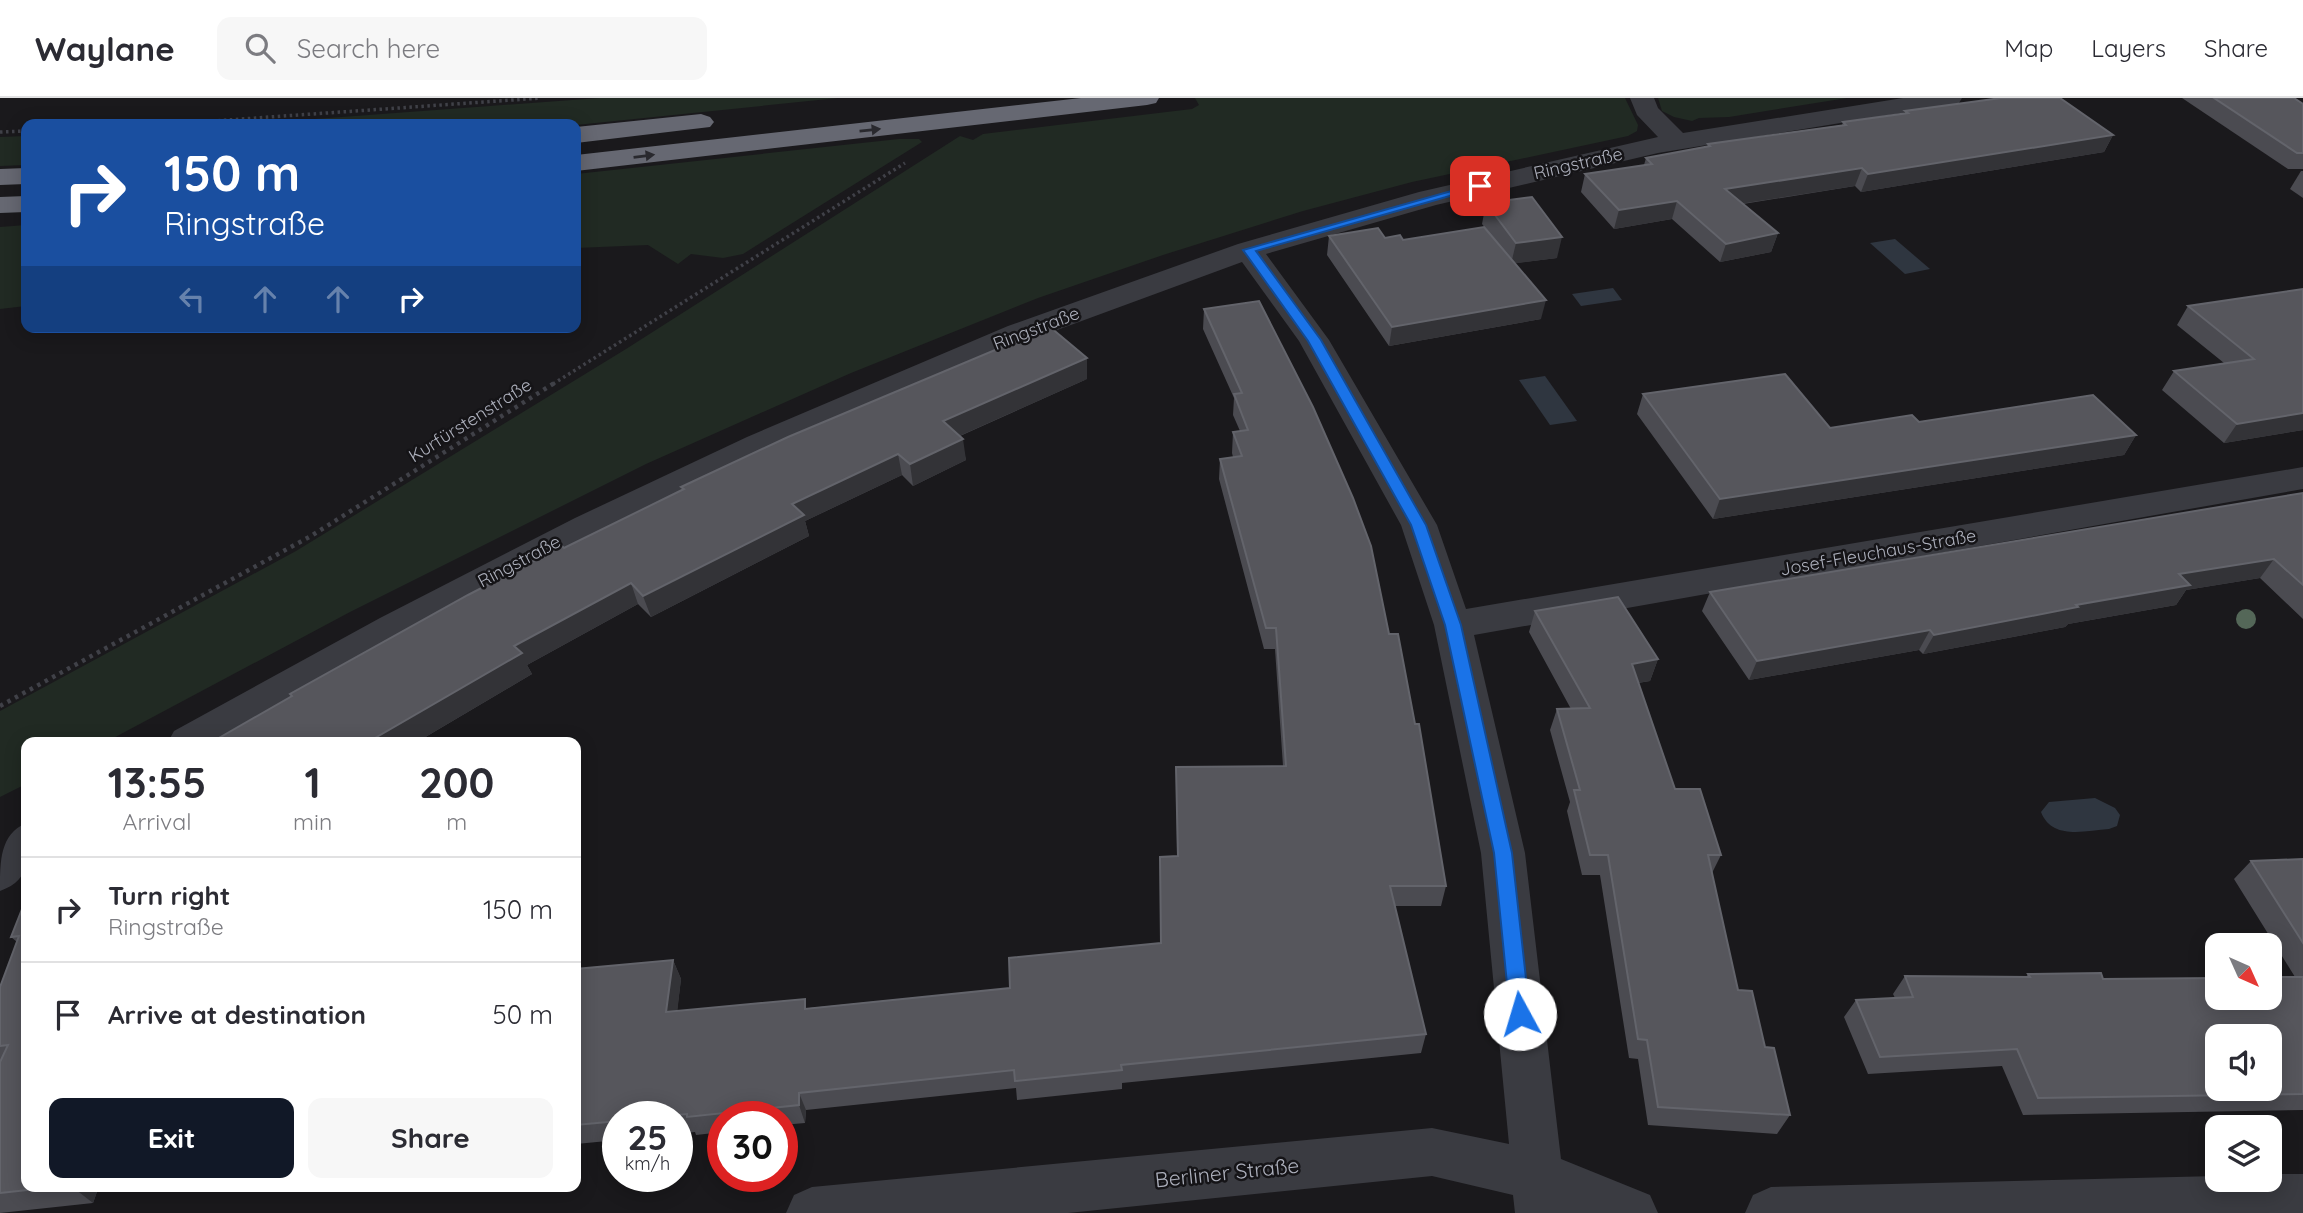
<!DOCTYPE html>
<meta charset="utf-8">
<style>
:root{--surface:#fff;--page:#f7f7f7;--text:#2b2b33;--muted:#7c7c81;--line:#e1e1e2;--accent:#111827}
body{margin:0;font-family:Quicksand,sans-serif;background:var(--page);color:var(--text);height:100vh;display:flex;flex-direction:column;font-size:26px;white-space:nowrap}
*{box-sizing:border-box;margin:0}
p{font-size:23px;color:var(--muted)}
.icon{flex:none;width:38px;height:38px;fill:none;stroke:currentColor;stroke-width:2;stroke-linecap:round;stroke-linejoin:round}
.map{position:relative;flex:1;overflow:hidden}
.panel{position:absolute;left:21px;top:639px;width:560px;height:455px;display:flex;flex-direction:column;background:var(--surface);border-radius:14px;box-shadow:0 4px 18px #0003}
.panel>*{flex:none}
.top-card{position:absolute;left:21px;top:21px;width:560px;height:214px;border-radius:14px;box-shadow:0 4px 18px #0003;background:#1a4fa0;color:#fff;overflow:hidden}
.needle{width:46px;rotate:135deg}
.fabs{position:absolute;left:2205px;top:835px;display:grid;gap:14px}
.fabs a{display:grid;place-items:center;width:77px;height:77px;border-radius:14px;background:var(--surface);box-shadow:0 4px 18px #0003;font-size:35px}
.speed{position:absolute;left:602px;top:1003px;display:flex;gap:14px;font-size:35px;font-weight:700;text-align:center}
.speed>*{display:grid;place-content:center;width:91px;height:91px;border-radius:50%;background:var(--surface);box-shadow:0 4px 18px #0003;line-height:1}
.speed small{font-size:18px;font-weight:400}
.speed .limit{border:10px solid #d22;background:#fff;color:#111}
.pin{position:absolute;display:grid;place-items:center;width:60px;height:60px;color:#fff;margin:-30px;border-radius:14px;box-shadow:0 4px 10px #0006}
.me{position:absolute;width:77px;margin:-38px;rotate:354deg;stroke-linejoin:round;filter:drop-shadow(0 0 5px #0008)}
.turn{display:flex;align-items:center;gap:24px;height:147px;padding:0 28px;font-size:32px}
.turn .icon{width:91px;height:91px;stroke-width:2.5}
.turn b{display:block;font-size:49px;line-height:60px}
.lanes{display:flex;align-items:center;height:66px;padding:0 28px;background:#0003;justify-content:center;gap:35px;direction:ltr}
.lanes .off{opacity:.35}
.eta{display:flex;justify-content:space-evenly;align-items:center;height:119px;text-align:center}
.eta b{font-size:42px;font-weight:700;line-height:49px}
.action{display:flex;gap:14px;margin-top:auto;padding:14px 28px}
.action a{flex:1;height:80px;border-radius:14px;background:var(--accent);color:#fff;font-size:28px;font-weight:700;line-height:80px;text-align:center}
.action a+a{background:var(--page);color:var(--text)}
ul{padding:0;list-style:none}
li{display:flex;align-items:center;gap:21px;height:105px;padding:0 28px;border-top:2px solid var(--line)}
li div{flex:1}
li b{display:block;font-size:26px}
li em{font-style:normal}
header{display:flex;align-items:center;gap:42px;box-sizing:border-box;height:98px;padding:0 35px;background:var(--surface);border-bottom:2px solid var(--line)}
header strong{font-size:33px}
nav{display:flex;gap:38px;margin-inline-start:auto;font-size:24px}
.search{width:490px;height:63px;background:var(--page);display:flex;align-items:center;gap:18px;box-sizing:border-box;padding:0 24px;border-radius:14px;color:var(--muted);font-size:26px}
.map>svg:first-child{display:block}
.green{fill:#212a23}
.water{fill:#2f3640}
.lines{fill:none;stroke-linecap:round;stroke-linejoin:round}
.path-far1{stroke:#404148;stroke-width:3.5;stroke-dasharray:2.5 3.5;stroke-linecap:butt}
.path{stroke:#404148;stroke-width:4.5;stroke-dasharray:3.5 5;stroke-linecap:butt}
.street{fill:#3a3b41;fill-rule:evenodd}
.highway{fill:#666872;fill-rule:evenodd}
.tree{fill:#546758}
.wall{fill:#4b4b51}
.shaded-wall{fill:#333337}
.building{fill:#56565c;stroke:#63646b;stroke-width:2;fill-rule:evenodd}
.oneway{fill:#29292e}
.route{fill:#1a73e8;stroke:#114b97;stroke-width:2}
.labels{text-anchor:middle;dominant-baseline:central;stroke-width:5;stroke-linejoin:round;paint-order:stroke}
.street-label{font-size:18px;fill:#acafbb;stroke:#151417}
.near-street-label{font-size:21px;fill:#acafbb;stroke:#151417}
</style>
<header>
<strong>Waylane</strong>
<div class="search"><svg class="icon" aria-label="search" viewBox="0 0 24 24"><circle cx="10" cy="10" r="6"/><path d="M15 15l6 6"/></svg>Search here</div>
<nav><a>Map</a><a>Layers</a><a>Share</a></nav>
</header>
<div class="map">
<svg width="2303" height="1115" viewBox="0 0 2303 1115">
<rect width="100%" height="100%" fill="#1a191c"/>
<!-- green -->
<g class="green">
<path d="M599 0H838L576 27 246 26Z"/>
<path d="M1195 0H1625L1638 27 1637 33 1628 38 1412 84 1303 113 1163 157 1038 200 851 275 646 366 350 514 106 644H26V686L0 699V613L296 453 626 251 960 38 973 42 983 36 1192 11 1199 7Z"/>
<path d="M1658 0H1847L1729 19 1699 20 1692 23 1674 19 1662 13Z"/>
<path d="M26 38V67L0 68V39Z"/>
<path d="M899 41H919L922 44 743 156 723 160 691 156 678 166 648 147 576 150V76Z"/>
<path d="M26 127V208L0 211V129Z"/>
</g>
<!-- water -->
<g class="water">
<path d="M1895 141 1930 171 1905 176 1870 145Z"/>
<path d="M1613 190 1622 202 1581 208 1572 196Z"/>
<path d="M1545 278 1577 323 1550 327 1519 282Z"/>
<path d="M2095 700 2115 710 2120 717 2117 728 2109 731C2084 733 2052 742 2041 714L2049 704Z"/>
</g>
<g class="lines">
<!-- path-far1 -->
<g class="path-far1">
<path d="M170 26 541 0"/>
<path d="M0 34 26 33"/>
<path d="M553 286 905 65"/>
</g>
<!-- path -->
<path class="path" d="M0 608 311 438 556 284"/>
<!-- street -->
<g class="street">
<path d="M1630 0H1654L1658 10 1683 35 1903 0H1962L1959 5 1950 7 1658 55 1436 107 1266 156 1329 242 1437 427 1466 511 2303 369V391L1474 537 1525 755 1561 1061 1650 1097 1658 1115H1515L1513 1097 1432 1078 1068 1115H786L794 1097 812 1089 1432 1030 1509 1046 1481 755 1434 527 1401 427 1299 243 1242 164 1030 242 771 353 599 436 406 540 222 644H168L174 633 380 520 575 420 747 339 1008 228 1238 146 1419 94 1658 39 1637 17Z"/>
<path d="M26 725C27 756 34 781 0 793 0 762 0 737 26 725Z"/>
<path d="M2270 1076H2303V1115H1745L1753 1097 1771 1089 2217 1078V1082H2270Z"/>
</g>
<!-- highway -->
<g class="highway">
<path d="M1081 0H1159L1156 5 1147 7 576 73V57Z"/>
<path d="M701 16 710 19 714 24 710 29 576 45V29Z"/>
<path d="M26 70V86L0 87V71Z"/>
<path d="M26 98V114L0 115V99Z"/>
</g>
</g>
<!-- trees -->
<circle class="tree" cx="2246" cy="521" r="10"/>
<!-- wall -->
<g class="wall">
<path d="M2182 0H2294L2303 6V71H2288Z"/>
<path d="M1905 13 2113 37 2104 54 1861 94 1855 88 1743 106 1778 135 1771 154 1720 164 1672 121 1614 131 1581 94 1585 76 1644 67 1646 60 1707 49 1708 46 1842 27 1843 24 1905 16Z"/>
<path d="M2301 73H2303V100L2290 91Z"/>
<path d="M1486 105 1557 160 1515 165 1541 221 1389 248 1327 157 1329 138 1385 140 1403 142 1486 131 1482 126Z"/>
<path d="M2303 191V332L2224 345 2162 292 2174 273 2224 265 2177 227 2188 208Z"/>
<path d="M1204 211 1389 536 1446 788 1441 808H1395L1426 936 1421 955 1122 985V991L1017 1002 1016 990 806 1012 805 1025 782 1027V1018H723V1034L696 1037 695 1034 677 1036V1018H618V1042L576 1046V871L673 862 681 881 677 913 809 910 1010 890 1160 845 1177 758 1176 669 1283 668 1275 551H1264L1219 381 1220 361 1233 359 1232 355 1233 334 1240 333 1233 317 1234 300 1203 231Z"/>
<path d="M1087 281 960 338 966 362 913 388 902 377 805 423 809 438 651 519 638 506 527 567 532 576 417 644 564 450 682 392 681 389Z"/>
<path d="M1643 296 1830 330 1919 324 2136 337 2124 357 1713 421 1637 316Z"/>
<path d="M2303 395V521L2260 480 2186 492 2176 507 2068 526 2065 529 1923 556 1919 552 1749 582 1702 513 1710 494Z"/>
<path d="M1535 513 1658 561 1650 583 1638 585 1675 691 1721 757 1712 775 1738 892 1765 949 1790 1017 1777 1036 1648 1027 1638 961 1629 960 1600 777H1582L1567 713 1570 704 1550 632 1557 611H1571L1529 534Z"/>
<path d="M2303 761V1012L2023 1017 2002 968 1868 976 1844 919 1856 902 1895 900 1893 896 1905 878 2026 879 2028 876 2103 881 2295 879 2234 781 2251 763Z"/>
<path d="M26 801V1088H99L93 1105 0 1115V889L17 844 11 839Z"/>
</g>
<!-- shaded-wall -->
<g class="shaded-wall">
<path d="M2113 37 2104 54 1861 94 1868 76Z"/>
<path d="M1862 70 1855 88 1720 109 1725 91Z"/>
<path d="M1677 103 1672 121 1614 131 1619 112Z"/>
<path d="M1778 135 1771 154 1720 164 1726 146Z"/>
<path d="M1562 139 1557 160 1511 166 1516 145Z"/>
<path d="M1546 202 1541 221 1389 248 1392 229Z"/>
<path d="M1087 260V281L946 344 943 323Z"/>
<path d="M2303 315V332L2224 345 2237 326Z"/>
<path d="M2136 337 2124 357 1713 421 1720 401Z"/>
<path d="M963 341 966 362 913 388 910 366Z"/>
<path d="M898 356 902 377 805 423 809 438 651 519 643 498 792 406Z"/>
<path d="M2274 461 2260 480 2186 492 2176 507 2068 526 2065 529 1923 556 1934 537 2076 507 2179 476Z"/>
<path d="M631 485 638 506 527 567 532 576 417 644H368L514 548Z"/>
<path d="M1930 532 1919 552 1749 582 1757 563Z"/>
<path d="M1658 561 1650 583 1624 587 1632 566Z"/>
<path d="M673 862 681 881 675 933 666 914Z"/>
<path d="M799 995 806 1012 805 1025 799 1007Z"/>
<path d="M71 1088H99L93 1105Z"/>
</g>
<!-- building -->
<g class="building">
<path d="M2001 0H2060L2113 37 1868 76 1862 70 1725 91 1778 135 1726 146 1677 103 1619 112 1585 76 1652 66 1646 60 1710 48 1708 46 1846 27 1843 24 1908 15 1905 13Z"/>
<path d="M2214 0H2294L2303 6V55H2297Z"/>
<path d="M1532 99 1562 139 1516 145 1486 105Z"/>
<path d="M1484 129 1546 202 1392 229 1329 138 1378 130 1385 140 1400 137 1403 142Z"/>
<path d="M2303 191V315L2237 326 2174 273 2254 261 2188 208Z"/>
<path d="M1259 203 1313 309 1353 400 1371 448 1389 536H1398L1415 626H1419L1446 788H1390L1426 936 1121 967 1122 972 1015 983 1014 972 799 995V1007L687 1019V1016L665 1018H618V1023L576 1027V871L673 862 666 914 805 901V911L1010 890 1009 860 1161 845 1160 759 1178 758 1176 669 1286 668 1276 530H1266L1220 361 1242 358 1233 334 1248 332 1234 296 1242 295 1204 211Z"/>
<path d="M1050 229 1087 260 943 323 963 341 910 366 898 356 792 406 804 417 643 498 631 485 514 548 522 555 368 644H212L292 598 290 596 468 497 562 448 564 450 684 391 681 389 788 339Z"/>
<path d="M1785 276 1830 330 1912 317 1919 324 2093 297 2136 337 1720 401 1643 296Z"/>
<path d="M2303 395V487L2274 461 2179 476 2190 487 2076 507 2078 509 1934 537 1930 532 1757 563 1710 494Z"/>
<path d="M1618 499 1658 561 1632 566 1675 691H1700L1721 757H1708L1738 892 1752 893 1765 949 1774 950 1790 1017 1658 1009 1647 942 1638 941 1608 757H1590L1574 692H1580L1557 611 1590 610 1535 513Z"/>
<path d="M2303 761V845L2251 763Z"/>
<path d="M26 801V1088H64L0 1095V964L8 947 0 948V889L19 838 11 839Z"/>
<path d="M2101 875 2103 881 2217 880V900H2270V879H2303V996L2038 1000 2017 951 1880 959 1856 902 1913 899 1905 878 2030 879 2028 876ZM2217 938H2270V990H2217Z"/>
</g>
<!-- one-way arrows -->
<defs><path id="oneway-solid" d="M-6-.8H1V-3.2L6.5 0L1 3.2V.8H-6Z" transform="scale(1.75)"/></defs>
<g class="oneway">
<use href="#oneway-solid" transform="translate(870 32) rotate(-6)"/>
<use href="#oneway-solid" transform="translate(644 58) rotate(-7)"/>
</g>
<!-- route -->
<path class="route" d="M1476 86 1485 88 1256 153 1321 242 1426 427 1461 527 1512 755 1530 916 1527 922 1520 924 1513 922 1510 916 1494 755 1445 527 1411 427 1308 243 1243 152Z"/>
<g class="labels">
<!-- street labels -->
<g class="street-label">
<text transform="translate(1578 65) rotate(-13)">Ringstraße</text>
<text transform="translate(1036 230) rotate(-21)">Ringstraße</text>
<text transform="translate(470 322) rotate(-32)">Kurfürstenstraße</text>
<text transform="translate(1878 454) rotate(-10)">Josef-Fleuchaus-Straße</text>
<text transform="translate(519 463) rotate(-28)">Ringstraße</text>
</g>
<!-- near-street labels -->
<g class="near-street-label">
<text transform="translate(1227 1074) rotate(-6)">Berliner Straße</text>
</g>
</g>
</svg>
<div class="fabs">
<a><svg class="needle" viewBox="-14 -14 28 28"><path d="M0-13l5 13h-10z" fill="#e53935"/><path d="M0 13l5-13h-10z" fill="#7c7c81"/></svg></a>
<a><svg class="icon" aria-label="sound" viewBox="0 0 24 24"><path d="M4 9h4l5-4v14l-5-4H4zM17 9q2 3 0 6"/></svg></a>
<a><svg class="icon" aria-label="layers" viewBox="0 0 24 24"><path d="M12 4l9 5-9 5-9-5zM3 14l9 5 9-5"/></svg></a>
</div>
<div class="speed"><div>25<small>km/h</small></div><div class="limit">30</div></div>
<div class="pin" style="left:1480px;top:88px;background:#d93025"><svg class="icon" aria-label="arrive" viewBox="0 0 24 24"><path d="M6 21V4h12l-3 4 3 4H6"/></svg></div>
<svg class="me" style="left:1520px;top:916px" viewBox="-20 -20 40 40"><circle r="19" fill="#fff"/><path d="M0-13L10 11 0 6-10 11z" fill="#1a73e8"/></svg>
<div class="top-card">
<div class="turn"><svg class="icon" aria-label="right" viewBox="0 0 24 24"><path d="M7 20v-9h11M14 6l5 5-5 5"/></svg><div><b>150 m</b>Ringstraße</div></div>
<div class="lanes"><svg class="icon off" aria-label="left" viewBox="0 0 24 24"><path d="M17 20v-9H6M10 6l-5 5 5 5"/></svg><svg class="icon off" aria-label="ahead" viewBox="0 0 24 24"><path d="M12 20V5M6 11l6-6 6 6"/></svg><svg class="icon off" aria-label="ahead" viewBox="0 0 24 24"><path d="M12 20V5M6 11l6-6 6 6"/></svg><svg class="icon" aria-label="right" viewBox="0 0 24 24"><path d="M7 20v-9h11M14 6l5 5-5 5"/></svg></div>
</div>
<section class="panel">
<div class="eta">
<div><b>13:55</b><p>Arrival</p></div>
<div><b>1</b><p>min</p></div>
<div><b>200</b><p>m</p></div>
</div>
<ul>
<li><svg class="icon" aria-label="right" viewBox="0 0 24 24"><path d="M7 20v-9h11M14 6l5 5-5 5"/></svg><div><b>Turn right</b><p>Ringstraße</p></div><em>150 m</em></li>
<li><svg class="icon" aria-label="arrive" viewBox="0 0 24 24"><path d="M6 21V4h12l-3 4 3 4H6"/></svg><div><b>Arrive at destination</b></div><em>50 m</em></li>
</ul>
<div class="action"><a>Exit</a><a>Share</a></div>
</section>
</div>
